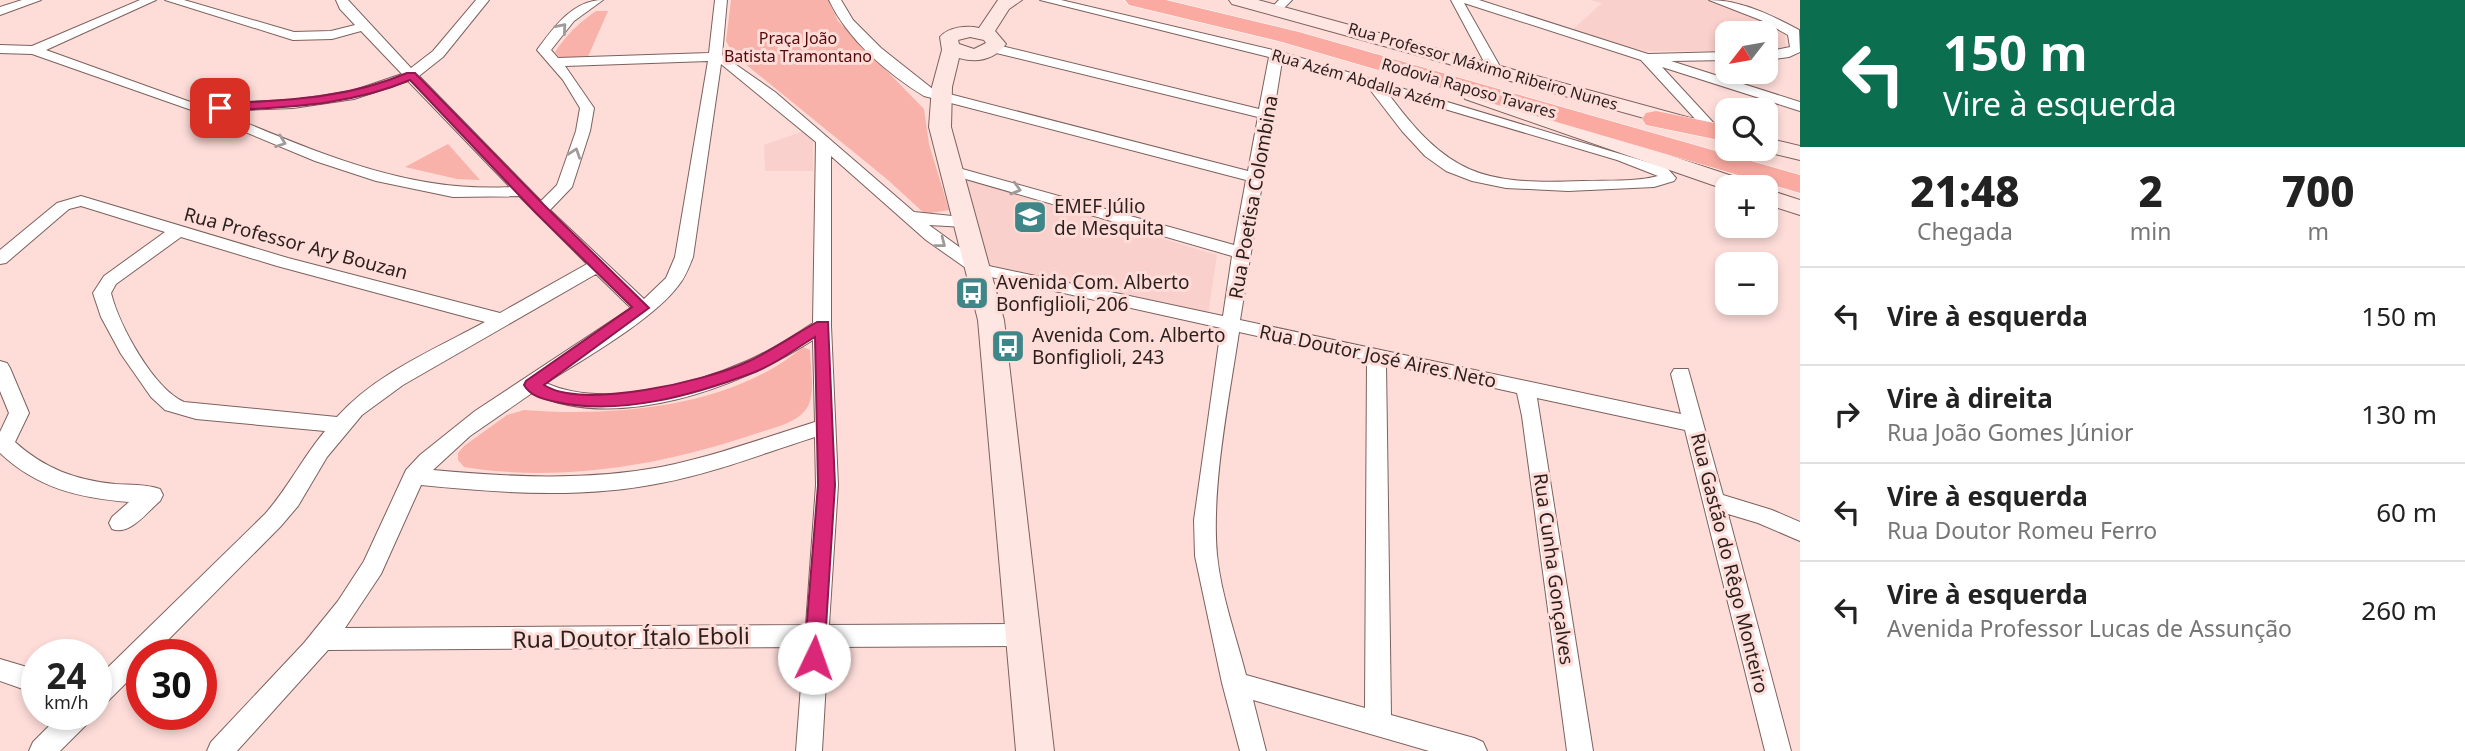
<!DOCTYPE html>
<html lang="pt">
<meta charset="utf-8">
<style>
:root{--surface:#fff;--page:#f6f6f6;--text:#222;--muted:#767676;--line:#e0e0e0}
body{margin:0;font-family:"Noto Sans",sans-serif;background:var(--page);color:var(--text);height:100vh;display:flex;flex-direction:column;font-size:26px;white-space:nowrap}
*{box-sizing:border-box;margin:0}
p{font-size:23px;color:var(--muted)}
.icon{flex:none;width:38px;height:38px;fill:none;stroke:currentColor;stroke-width:2;stroke-linecap:round;stroke-linejoin:round}
.map{position:relative;flex:1;overflow:hidden}
.side{display:flex;flex-direction:column;background:var(--surface);width:665px}
.side>*{flex:none}
.hud{background:#0b6e4f;color:#fff;overflow:hidden}
.needle{width:46px;rotate:239deg}
.controls{position:absolute;left:1715px;top:21px;display:grid;gap:14px}
.controls a{display:grid;place-items:center;width:63px;height:63px;border-radius:14px;background:var(--surface);box-shadow:0 4px 10px #0003;font-size:35px}
.speed{position:absolute;left:21px;top:639px;display:flex;gap:14px;font-size:35px;font-weight:700;text-align:center}
.speed>*{display:grid;place-content:center;width:91px;height:91px;border-radius:50%;background:var(--surface);box-shadow:0 4px 10px #0003;line-height:1}
.speed small{font-size:18px;font-weight:400}
.speed .limit{border:10px solid #d22;background:#fff;color:#111}
.pin{position:absolute;display:grid;place-items:center;width:60px;height:60px;color:#fff;margin:-30px;border-radius:14px;box-shadow:0 4px 10px #0006}
.me{position:absolute;width:77px;margin:-38px;rotate:3deg;stroke-linejoin:round;filter:drop-shadow(0 0 5px #0008)}
.turn{display:flex;align-items:center;gap:24px;height:147px;padding:0 28px;font-size:32px}
.turn .icon{width:91px;height:91px;stroke-width:2.5}
.turn b{display:block;font-size:49px;line-height:60px}
.eta{display:flex;justify-content:space-evenly;align-items:center;height:119px;text-align:center}
.eta b{font-size:42px;font-weight:800;line-height:49px}
ul{padding:0;list-style:none}
li{display:flex;align-items:center;gap:21px;height:98px;padding:0 28px;border-top:2px solid var(--line)}
li div{flex:1}
li b{display:block;font-size:26px}
li em{font-style:normal}
main{display:flex;flex:1;min-height:0}
.map>svg:first-child{display:block}
.built{fill:#f9d0cb}
.green{fill:#f9b2a9}
.lines{fill:none;stroke-linecap:round;stroke-linejoin:round}
.street-casing{stroke:#7d615d;stroke-width:2}
.secondary-casing{stroke:#7d615d;stroke-width:2}
.highway-casing{stroke:#fff;stroke-width:1}
.street{fill:#fff;fill-rule:evenodd}
.secondary{fill:#fee6e2;fill-rule:evenodd}
.highway{fill:#faaaa0;fill-rule:evenodd}
.oneway{stroke:#a09a9a}
.route{fill:#db2777;stroke:#8e194d;stroke-width:2}
.labels{text-anchor:middle;dominant-baseline:central;stroke-width:6;stroke-linejoin:round;paint-order:stroke}
.far-park-label{font-size:16px;fill:#56090a;stroke:#feddd9}
.far-street-label{font-size:16px;fill:#2b1f1e;stroke:#feddd9}
.street-label{font-size:19px;fill:#2b1f1e;stroke:#feddd9}
.poi-label{font-size:19px;fill:#2b1f1e;stroke:#feddd9;text-anchor:start}
.near-street-label{font-size:23px;fill:#2b1f1e;stroke:#feddd9}
</style>
<main>
<div class="map">
<svg width="1800" height="751" viewBox="0 0 1800 751">
<rect width="100%" height="100%" fill="#feddd9"/>
<!-- built -->
<g class="built">
<path d="M1590 0H1708L1763 20 1785 33 1786 48 1766 51V33H1727V51H1647L1629 47 1573 29 1602 3Z"/>
<path d="M804 131 813 141V171H765L764 145Z"/>
<path d="M961 178 1217 255 1208 314 985 265Z"/>
</g>
<!-- green -->
<g class="green">
<path d="M731 0H828L838 21 924 109 929 144 949 210 925 214 888 180 733 54 726 41Z"/>
<path d="M596 11H608L587 59H561L555 52C567 34 579 23 596 11Z"/>
<path d="M448 144 480 180 457 179 405 167Z"/>
<path d="M803 347 810 350C810 366 816 394 807 408 796 424 772 428 755 434 662 465 562 483 464 467L458 460V453L464 446 507 415 524 410C614 417 731 408 803 347Z"/>
</g>
<g class="lines">
<!-- street casing -->
<g class="street-casing">
<g id="street">
<path d="M22 0H41L0 15V7Z"/>
<path d="M140 0H156L46 50 196 104 293 100 352 91 402 74 361 31 332 39 293 40 165 0H184L294 32 331 31 355 25 340 9 336 0H348L411 68 433 51 476 0H489L443 57 419 76 541 201 557 185 576 131 580 108 563 80 537 50C554 27 573 0 603 0L574 21 551 50 558 58 709 53 715 0H727L722 55 775 92 914 212 971 218 973 222 965 227 929 225 984 265 1223 316 1232 256 945 173 942 170 950 165 955 167 1234 245 1246 180 924 96C888 74 847 39 829 0H841L853 20 881 48 934 90 1248 171 1258 117 988 51 986 48 993 44 1259 109 1269 57 1040 0H1061L1281 52 1667 168 1676 178 1674 181 1654 187 1568 191 1506 188 1472 181 1446 171 1425 156 1402 131 1368 87 1282 61 1240 320 1681 414 1671 374 1674 369H1688L1723 495 1772 510 1800 522V541L1758 523 1728 514 1791 751H1765L1685 430 1537 398 1593 751H1567L1522 416 1517 393 1386 364 1391 715 1474 738 1483 742 1487 751H1429L1253 700 1266 751H1240L1222 683 1195 556 1194 520 1221 328 973 273 926 240 831 156V326L838 485 829 625 1023 624 1032 627 1035 635 1032 643 1023 646 828 647 822 751H796L804 647 328 650 237 751H207L211 742 304 643 338 601 364 561 406 470 420 455 475 411 631 308 596 274 403 385 362 415 327 457 298 506 281 526 154 654H142V667L105 704 96 708V679L265 514C288 488 303 457 325 431L196 419 165 410 151 397 121 354 101 317 93 293 104 276 165 232 81 206 69 209 6 263 0 264V250L57 203 81 196 288 258 500 313 587 264 519 196 453 197 376 181 315 161 197 112 32 54 0 53V45L32 46ZM708 61 675 257 666 278 644 299 550 210 572 187 590 131 594 108 565 66ZM721 64 816 142 813 323C792 337 770 351 747 361 693 385 602 409 546 383 582 360 654 319 678 286 685 278 689 267 693 257ZM408 81 510 187C404 193 313 150 217 111L293 108 354 99ZM1387 92 1617 160 1658 176C1635 182 1607 180 1583 181 1481 185 1448 175 1387 92ZM181 237 277 266 485 322C435 349 375 374 337 417L184 402C153 388 119 325 111 293L116 284ZM1239 332 1367 360 1365 708 1246 675C1236 636 1221 595 1217 555 1211 488 1229 399 1239 332ZM813 340 815 422C764 438 714 456 661 467 586 481 508 477 433 470L470 436 532 393C616 433 739 388 813 340ZM815 437 816 485 806 625 345 628 381 574 421 485C501 493 582 499 661 483 714 473 764 453 815 437Z"/>
<path d="M1279 0H1292L1280 12H1272L1270 9Z"/>
<path d="M1451 0H1479L1648 54 1727 52V60L1671 61 1800 102V111L1662 67 1721 131 1719 134H1709L1641 60 1464 3 1502 70 1500 73H1490Z"/>
<path d="M1709 0C1741 0 1771 15 1799 30L1800 52 1789 57 1766 60V52L1790 47 1788 35 1763 21Z"/>
<path d="M0 361 7 363 10 368 29 413 15 442C45 469 76 480 115 484 130 485 146 484 160 489L163 495 160 501C147 512 130 536 112 529L109 523 112 517 129 502C79 498 37 488 0 453V432L9 413 0 391Z"/>
<path d="M0 659 37 670V694L0 681Z"/>
<path d="M61 714H92L88 723 60 751H29L33 742Z"/>
</g>
</g>
<!-- secondary casing -->
<g class="secondary-casing">
<g id="secondary">
<path d="M998 0H1022L1009 9 995 31 1006 44C994 60 977 63 959 58L952 87 951 127 1004 320 1054 751H1016L978 320 929 127 932 87 942 50 940 37C948 27 967 25 979 28ZM970 37 984 40 986 43 974 49 959 44 958 40Z"/>
<path d="M1229 0H1258L1727 128V141L1232 4Z"/>
<path d="M1472 89 1750 182 1753 187H1727V190L1465 99 1462 95 1465 91Z"/>
<path d="M1766 138 1800 146V160L1758 150 1766 149Z"/>
<path d="M1766 189 1800 200V215L1766 204Z"/>
</g>
</g>
<!-- highway casing -->
<g class="highway-casing">
<g id="highway">
<path d="M1125 0H1166L1299 32 1800 175V193L1282 42 1129 5Z"/>
<path d="M1656 111 1724 125 1727 132 1724 137 1714 139 1646 125 1642 119 1646 113Z"/>
</g>
</g>
<!-- street -->
<use href="#street" class="street"/>
<!-- secondary -->
<use href="#secondary" class="secondary"/>
<!-- highway -->
<use href="#highway" class="highway"/>
</g>
<!-- one-way arrows -->
<defs><path id="oneway-chevron" d="M-2-3.5L2.5 0L-2 3.5" fill="none" stroke-width="1.6" stroke-linecap="round" stroke-linejoin="round" transform="scale(1.75)"/></defs>
<g class="oneway">
<use href="#oneway-chevron" transform="translate(562 28) rotate(-49)"/>
<use href="#oneway-chevron" transform="translate(281 142) rotate(20)"/>
<use href="#oneway-chevron" transform="translate(575 153) rotate(-71)"/>
<use href="#oneway-chevron" transform="translate(1016 189) rotate(16)"/>
<use href="#oneway-chevron" transform="translate(941 243) rotate(38)"/>
</g>
<!-- route -->
<path class="route" d="M407 73H415L546 207 649 308 544 385C582 410 707 381 747 362 771 351 794 335 817 322H828L835 485 824 658 821 665 814 668 807 665 804 658 818 485 815 337C796 348 776 364 755 372 694 395 621 416 556 402 544 399 531 397 524 385L526 381 632 307 536 213 410 80C349 106 285 107 220 111L215 108 220 104C286 100 346 99 407 73Z"/>
<!-- icons -->
<defs>
<g id="school-square" transform="scale(1.75)"><rect x="-9" y="-9" width="18" height="18" rx="4" fill="#3e8688" stroke="#feddd9"/><path d="M0-5L7-2L0 1L-7-2ZM-4 1L0 2.5L4 1V4Q0 6-4 4Z" fill="#fff"/></g>
<g id="bus-square" transform="scale(1.75)"><rect x="-9" y="-9" width="18" height="18" rx="4" fill="#3e8688" stroke="#feddd9"/><path d="M-5-6H5V4H4V6H2V4H-2V6H-4V4H-5ZM-3.5-4V0h7V-4ZM-3.5 1.2v1.5H-2V1.2ZM2 1.2v1.5H3.5V1.2Z" fill="#fff"/></g>
</defs>
<g fill-rule="evenodd">
<use href="#school-square" x="1030" y="217"/>
<use href="#bus-square" x="972" y="293"/>
<use href="#bus-square" x="1008" y="346"/>
</g>
<g class="labels">
<!-- far-park labels -->
<g class="far-park-label">
<text x="798" y="38">Praça João<tspan x="798" dy="18">Batista Tramontano</tspan></text>
</g>
<!-- far-street labels -->
<g class="far-street-label">
<text transform="translate(1483 66) rotate(16)">Rua Professor Máximo Ribeiro Nunes</text>
<text transform="translate(1359 79) rotate(16)">Rua Azém Abdalla Azém</text>
<text transform="translate(1469 88) rotate(16)">Rodovia Raposo Tavares</text>
</g>
<!-- street labels -->
<g class="street-label">
<text transform="translate(1253 197) rotate(-80)">Rua Poetisa Colombina</text>
<text transform="translate(296 243) rotate(15)">Rua Professor Ary Bouzan</text>
<text transform="translate(1378 356) rotate(12)">Rua Doutor José Aires Neto</text>
<text transform="translate(1730 563) rotate(76)">Rua Gastão do Rêgo Monteiro</text>
<text transform="translate(1554 569) rotate(82)">Rua Cunha Gonçalves</text>
</g>
<!-- poi labels -->
<g class="poi-label">
<text x="1054" y="206">EMEF Júlio<tspan x="1054" dy="22">de Mesquita</tspan></text>
<text x="996" y="282">Avenida Com. Alberto<tspan x="996" dy="22">Bonfiglioli, 206</tspan></text>
<text x="1032" y="335">Avenida Com. Alberto<tspan x="1032" dy="22">Bonfiglioli, 243</tspan></text>
</g>
<!-- near-street labels -->
<g class="near-street-label">
<text transform="translate(631 637) rotate(-1)">Rua Doutor Ítalo Eboli</text>
</g>
</g>
</svg>
<div class="controls">
<a><svg class="needle" viewBox="-14 -14 28 28"><path d="M0-13l5 13h-10z" fill="#e53935"/><path d="M0 13l5-13h-10z" fill="#767676"/></svg></a>
<a><svg class="icon" aria-label="search" viewBox="0 0 24 24"><circle cx="10" cy="10" r="6"/><path d="M15 15l6 6"/></svg></a>
<a>+</a>
<a>−</a>
</div>
<div class="speed"><div>24<small>km/h</small></div><div class="limit">30</div></div>
<div class="pin" style="left:220px;top:108px;background:#d93025"><svg class="icon" aria-label="arrive" viewBox="0 0 24 24"><path d="M6 21V4h12l-3 4 3 4H6"/></svg></div>
<svg class="me" style="left:814px;top:658px" viewBox="-20 -20 40 40"><circle r="19" fill="#fff"/><path d="M0-13L10 11 0 6-10 11z" fill="#db2777"/></svg>
</div>
<section class="side">
<div class="hud">
<div class="turn"><svg class="icon" aria-label="left" viewBox="0 0 24 24"><path d="M17 20v-9H6M10 6l-5 5 5 5"/></svg><div><b>150 m</b>Vire à esquerda</div></div>
</div>
<div class="eta">
<div><b>21:48</b><p>Chegada</p></div>
<div><b>2</b><p>min</p></div>
<div><b>700</b><p>m</p></div>
</div>
<ul>
<li><svg class="icon" aria-label="left" viewBox="0 0 24 24"><path d="M17 20v-9H6M10 6l-5 5 5 5"/></svg><div><b>Vire à esquerda</b></div><em>150 m</em></li>
<li><svg class="icon" aria-label="right" viewBox="0 0 24 24"><path d="M7 20v-9h11M14 6l5 5-5 5"/></svg><div><b>Vire à direita</b><p>Rua João Gomes Júnior</p></div><em>130 m</em></li>
<li><svg class="icon" aria-label="left" viewBox="0 0 24 24"><path d="M17 20v-9H6M10 6l-5 5 5 5"/></svg><div><b>Vire à esquerda</b><p>Rua Doutor Romeu Ferro</p></div><em>60 m</em></li>
<li><svg class="icon" aria-label="left" viewBox="0 0 24 24"><path d="M17 20v-9H6M10 6l-5 5 5 5"/></svg><div><b>Vire à esquerda</b><p>Avenida Professor Lucas de Assunção</p></div><em>260 m</em></li>
</ul>
</section>
</main>
